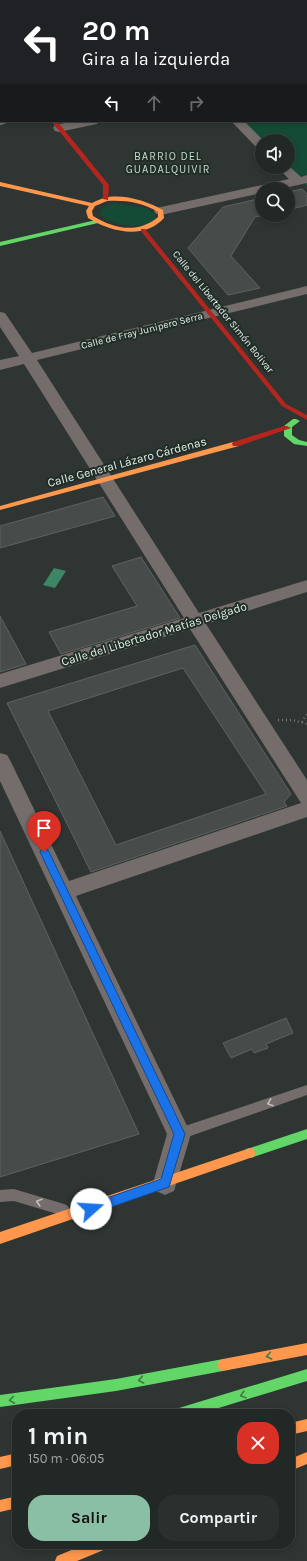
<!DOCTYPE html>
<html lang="es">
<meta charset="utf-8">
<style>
:root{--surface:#222826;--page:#2a302e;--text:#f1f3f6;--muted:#a2a6a7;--line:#3f4443;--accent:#8abfa5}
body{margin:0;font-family:Karla,sans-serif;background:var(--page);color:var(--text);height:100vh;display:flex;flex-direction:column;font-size:15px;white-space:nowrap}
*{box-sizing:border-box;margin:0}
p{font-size:13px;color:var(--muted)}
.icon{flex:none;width:22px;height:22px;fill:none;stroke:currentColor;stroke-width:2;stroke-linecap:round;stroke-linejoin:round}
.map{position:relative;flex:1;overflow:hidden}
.sheet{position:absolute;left:12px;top:1409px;width:283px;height:140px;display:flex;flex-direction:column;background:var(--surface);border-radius:16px;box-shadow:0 2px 6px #0003,0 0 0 1px var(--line)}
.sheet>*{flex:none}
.guide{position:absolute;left:0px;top:0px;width:307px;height:122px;box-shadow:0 2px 6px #0003,0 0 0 1px var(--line);background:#202124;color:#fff;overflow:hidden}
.buttons{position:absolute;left:255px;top:134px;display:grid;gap:8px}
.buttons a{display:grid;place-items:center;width:40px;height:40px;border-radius:50%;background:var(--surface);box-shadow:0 2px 6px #0003,0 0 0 1px var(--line);font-size:20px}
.pin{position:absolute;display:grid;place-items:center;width:34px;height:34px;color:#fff;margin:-41px -17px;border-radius:50% 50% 50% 0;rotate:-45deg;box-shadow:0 0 4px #0007}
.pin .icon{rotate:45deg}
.me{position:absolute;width:44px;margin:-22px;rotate:71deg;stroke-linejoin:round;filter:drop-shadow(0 0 3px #0008)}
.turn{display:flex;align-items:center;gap:14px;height:84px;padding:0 16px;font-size:18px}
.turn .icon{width:52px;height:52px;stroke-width:2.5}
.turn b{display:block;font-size:28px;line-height:34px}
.lanes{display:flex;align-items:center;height:38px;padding:0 16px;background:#0003;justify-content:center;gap:20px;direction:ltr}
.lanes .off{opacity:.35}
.round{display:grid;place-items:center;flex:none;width:42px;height:42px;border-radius:16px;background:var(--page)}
.head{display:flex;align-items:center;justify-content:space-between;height:68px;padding:0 16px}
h1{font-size:24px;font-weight:700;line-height:30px}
.action{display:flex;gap:8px;margin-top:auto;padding:8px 16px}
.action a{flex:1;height:46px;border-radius:16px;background:var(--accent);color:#111;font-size:16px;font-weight:700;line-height:46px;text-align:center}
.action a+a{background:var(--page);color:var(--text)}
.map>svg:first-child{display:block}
.green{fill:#144b36}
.water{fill:#3d8567}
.building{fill:#474c4a;stroke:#5c6360;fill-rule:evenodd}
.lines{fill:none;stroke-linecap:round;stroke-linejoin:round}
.path{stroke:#74716f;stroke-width:2.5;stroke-dasharray:1 3;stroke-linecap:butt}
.lane{fill:#746d6b;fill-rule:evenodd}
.street{fill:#746d6b;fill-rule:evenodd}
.fast{fill:#63d668;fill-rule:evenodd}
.slow{fill:#ff974d;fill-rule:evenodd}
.jam{fill:#b3261e;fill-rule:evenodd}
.oneway{stroke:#bdc0bc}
.oneway2{stroke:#3f7a45}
.route{fill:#1a73e8;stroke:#114b97}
.labels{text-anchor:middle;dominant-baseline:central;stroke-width:4;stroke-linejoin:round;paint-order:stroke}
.far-street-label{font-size:10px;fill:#e4ece8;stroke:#212e28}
.far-neighbourhood-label{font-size:11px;letter-spacing:1px;fill:#c7d8cf;stroke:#212e28}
.street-label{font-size:12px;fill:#e4ece8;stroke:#212e28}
</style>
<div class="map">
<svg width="307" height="1561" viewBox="0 0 307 1561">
<rect width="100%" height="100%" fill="#2e3532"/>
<!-- green -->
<g class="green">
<path d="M306 76H307V186L288 167V141H262L242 121H306Z"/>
<path d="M115 203 146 208 155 214V219C152 220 149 224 147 224 133 229 110 224 100 215 101 206 108 205 115 203Z"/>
</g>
<!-- water -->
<path class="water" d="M54 568 66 571 55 588 43 585Z"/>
<!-- building -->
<g class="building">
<path d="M302 189 307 194V205L288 210V192Z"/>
<path d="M262 198V215H266L255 217 231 256 260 288 228 295 188 248 223 207Z"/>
<path d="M103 497 115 516 0 548V526Z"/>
<path d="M141 557 180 618 61 654 49 632 137 606 112 566Z"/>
<path d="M0 616 26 664 0 672Z"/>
<path d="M195 645 291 794 284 802 287 806 91 872 7 703ZM183 668 266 794 116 845 48 711Z"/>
<path d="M0 831 139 1134 0 1177Z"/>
<path d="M286 1018 293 1033 266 1044 268 1048 254 1053 252 1049 231 1058 223 1043Z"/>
</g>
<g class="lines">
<!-- path -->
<g class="path">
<path d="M278 720H292L307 724"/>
<path d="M302 722 307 714"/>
</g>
<!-- lane -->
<g class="lane">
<path d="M307 1085V1095L179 1140 175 1138 173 1134 175 1130 179 1128Z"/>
<path d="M14 1189 64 1204 68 1206 70 1210 68 1214 64 1216 14 1201 0 1202V1190Z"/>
</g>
<!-- street -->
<g class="street">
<rect x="306" y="11" width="1" height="7"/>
<rect x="306" y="74" width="1" height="8"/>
<path d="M0 117 1 121H7L5 124 0 125Z"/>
<path d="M75 121H99L97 124 59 132 55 131 53 128 55 125Z"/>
<path d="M231 121H244L264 141H262V150L258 149Z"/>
<path d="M288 165 301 177 307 175V183L280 189H262V193L161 215 156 214 154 211 156 208 161 207 289 179 277 167H288Z"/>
<path d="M307 286V294L37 360 199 613 307 580V592L206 624 307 780V817L76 896 191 1134 174 1191 165 1195 156 1191 153 1183 167 1134 0 781V753L7 755 10 760 69 881 301 803 190 629 0 688V674L184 618 24 364 0 370V360L19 356 0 327V312L5 313 32 353Z"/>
</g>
<!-- fast -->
<g class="fast">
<path d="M0 47 1 48V52L0 51Z"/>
<path d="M96 220 98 221V223L0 246V242Z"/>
<path d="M293 419H296L300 421 292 427V435L299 440 307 442V446L294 444 284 436V426Z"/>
<path d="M307 1129V1139L250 1158 246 1157 245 1153 246 1149 250 1148Z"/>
<path d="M223 1359 227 1361 229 1365 227 1369 223 1371 116 1391 0 1407V1395L116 1379Z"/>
<path d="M307 1369V1381L199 1414H173L175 1410 179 1408Z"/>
</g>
<!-- slow -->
<g class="slow">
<path d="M0 182 92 203C96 201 100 199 104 198 121 193 148 201 163 210L164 218C144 240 111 232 88 218L86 211 89 206 0 186ZM107 201C125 200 142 202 158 212V217C138 234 114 229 93 216L92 211 95 206Z"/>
<path d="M233 442H239L240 444 239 446 0 510V506Z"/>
<path d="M250 1148 254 1149 255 1153 254 1157 250 1158 0 1244V1232Z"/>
<path d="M307 1343V1355L223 1371 219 1369 217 1365 219 1361 223 1359Z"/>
<path d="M307 1419V1431L290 1435V1423Z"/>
<path d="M307 1452V1464L290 1471V1459Z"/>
<path d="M17 1453V1465L0 1469V1457Z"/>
<path d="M17 1496V1508L0 1512V1500Z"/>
<path d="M86 1544H108L106 1549 77 1561H55L57 1556Z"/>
</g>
<!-- jam -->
<g class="jam">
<rect x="291" y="0" width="9" height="1"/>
<path d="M51 121H57L109 185 108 200 103 199V185Z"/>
<path d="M141 229H145L286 404 307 415V420L282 406 141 231Z"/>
<path d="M284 426H287L291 428 239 446H233L232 444 233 442Z"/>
</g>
</g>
<!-- one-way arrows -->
<defs><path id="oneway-chevron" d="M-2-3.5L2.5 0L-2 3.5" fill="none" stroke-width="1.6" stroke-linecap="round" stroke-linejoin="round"/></defs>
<g class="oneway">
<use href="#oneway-chevron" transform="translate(270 1103) rotate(161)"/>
<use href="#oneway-chevron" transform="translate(39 1202) rotate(-163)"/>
</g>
<g class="oneway2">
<use href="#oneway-chevron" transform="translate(269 1356) rotate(169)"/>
<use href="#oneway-chevron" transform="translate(141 1380) rotate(169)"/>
<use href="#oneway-chevron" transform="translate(243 1395) rotate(163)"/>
<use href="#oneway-chevron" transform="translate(12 1400) rotate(172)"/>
</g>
<!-- route -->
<path class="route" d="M44 849 48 850 49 852 185 1134 169 1187 91 1214 87 1213 85 1209 87 1205 161 1179 174 1134 40 852 41 850Z"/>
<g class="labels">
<!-- far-street labels -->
<g class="far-street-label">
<text transform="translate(223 312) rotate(51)">Calle del Libertador Simón Bolivar</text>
<text transform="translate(142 331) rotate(-14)">Calle de Fray Junipero Serra</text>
</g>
<!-- far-neighbourhood labels -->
<g class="far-neighbourhood-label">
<text x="168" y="156">BARRIO DEL<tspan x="168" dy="13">GUADALQUIVIR</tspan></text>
</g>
<!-- street labels -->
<g class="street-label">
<text transform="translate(127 462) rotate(-15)">Calle General Lázaro Cárdenas</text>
<text transform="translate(154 634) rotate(-17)">Calle del Libertador Matías Delgado</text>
</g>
</g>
</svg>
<div class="buttons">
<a><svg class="icon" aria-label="sound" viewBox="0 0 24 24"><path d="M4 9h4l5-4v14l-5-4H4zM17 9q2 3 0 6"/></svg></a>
<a><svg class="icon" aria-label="search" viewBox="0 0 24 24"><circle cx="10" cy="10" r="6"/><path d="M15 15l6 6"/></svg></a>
</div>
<div class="pin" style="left:44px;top:852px;background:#d93025"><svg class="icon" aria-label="arrive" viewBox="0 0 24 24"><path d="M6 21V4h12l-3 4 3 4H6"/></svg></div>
<svg class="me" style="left:91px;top:1209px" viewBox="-20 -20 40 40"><circle r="19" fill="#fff"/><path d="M0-13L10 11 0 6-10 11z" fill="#1a73e8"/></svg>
<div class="guide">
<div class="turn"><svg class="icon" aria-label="left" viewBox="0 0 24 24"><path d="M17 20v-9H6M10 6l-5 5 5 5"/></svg><div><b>20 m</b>Gira a la izquierda</div></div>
<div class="lanes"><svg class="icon" aria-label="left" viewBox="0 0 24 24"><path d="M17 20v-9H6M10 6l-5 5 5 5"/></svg><svg class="icon off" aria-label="ahead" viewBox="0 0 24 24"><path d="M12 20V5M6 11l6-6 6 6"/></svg><svg class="icon off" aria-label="right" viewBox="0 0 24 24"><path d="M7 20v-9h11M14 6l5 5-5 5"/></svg></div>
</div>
<section class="sheet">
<div class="head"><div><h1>1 min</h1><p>150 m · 06:05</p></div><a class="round" style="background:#d93025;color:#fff"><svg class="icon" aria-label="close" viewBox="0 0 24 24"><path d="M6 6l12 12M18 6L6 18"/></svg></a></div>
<div class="action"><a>Salir</a><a>Compartir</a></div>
</section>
</div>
